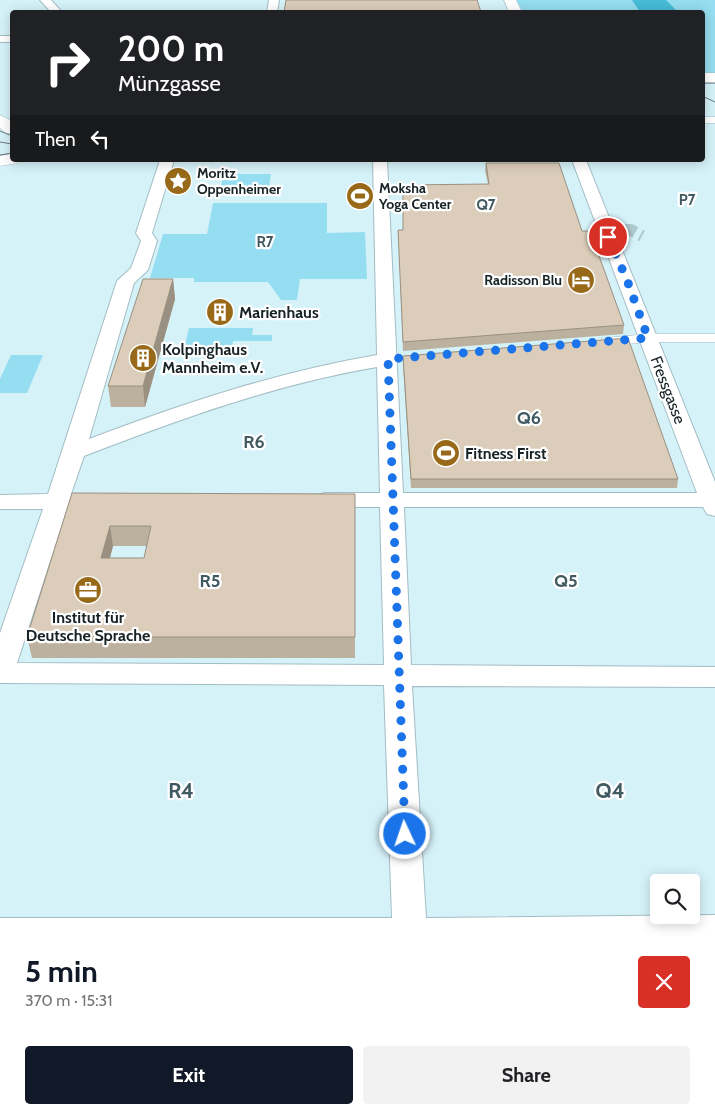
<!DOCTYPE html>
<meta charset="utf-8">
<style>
:root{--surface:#fff;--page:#f2f2f2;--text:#202124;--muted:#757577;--accent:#111827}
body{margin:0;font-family:Cabin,sans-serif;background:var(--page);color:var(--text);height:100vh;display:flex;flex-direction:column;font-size:19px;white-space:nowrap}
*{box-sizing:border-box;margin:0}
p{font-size:16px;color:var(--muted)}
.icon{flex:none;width:28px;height:28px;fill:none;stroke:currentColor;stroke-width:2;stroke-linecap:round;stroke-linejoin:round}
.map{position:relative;height:939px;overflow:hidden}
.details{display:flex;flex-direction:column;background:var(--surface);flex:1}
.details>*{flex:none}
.guide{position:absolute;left:10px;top:10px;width:695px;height:152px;border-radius:5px;box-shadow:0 2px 12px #0003;background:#202124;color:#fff;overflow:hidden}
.tools{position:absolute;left:650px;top:874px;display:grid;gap:10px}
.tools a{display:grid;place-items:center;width:50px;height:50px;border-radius:5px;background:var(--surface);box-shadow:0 2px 12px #0003;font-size:25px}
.pin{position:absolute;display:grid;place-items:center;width:42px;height:42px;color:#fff;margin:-21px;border:2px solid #fff;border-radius:50%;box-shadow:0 1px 5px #0007}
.me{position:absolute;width:55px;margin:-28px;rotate:357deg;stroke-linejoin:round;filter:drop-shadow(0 0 4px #0008)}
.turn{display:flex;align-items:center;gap:18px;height:105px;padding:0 25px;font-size:22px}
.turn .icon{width:65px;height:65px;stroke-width:2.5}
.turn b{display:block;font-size:35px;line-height:42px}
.then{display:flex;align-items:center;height:48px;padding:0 25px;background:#0003;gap:10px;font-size:19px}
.round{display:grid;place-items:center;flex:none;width:52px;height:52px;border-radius:5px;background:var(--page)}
.head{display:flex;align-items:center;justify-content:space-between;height:85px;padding:0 25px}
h1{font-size:30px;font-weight:700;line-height:38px;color:var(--accent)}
.cta{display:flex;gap:10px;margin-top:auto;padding:10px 25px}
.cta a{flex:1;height:58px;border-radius:5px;background:var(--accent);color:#fff;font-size:20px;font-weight:700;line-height:58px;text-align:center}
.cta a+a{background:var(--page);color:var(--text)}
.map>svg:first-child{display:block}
.green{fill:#95ddf0}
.water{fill:#46bcd6}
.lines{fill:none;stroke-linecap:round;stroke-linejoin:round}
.pedestrian-tunnel{stroke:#b0c9cf;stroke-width:12;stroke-dasharray:12 5.5;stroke-linecap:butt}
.pedestrian-casing{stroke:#a2bdc4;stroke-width:1}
.minor-casing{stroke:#a2bdc4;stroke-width:2}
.primary-casing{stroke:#a2bdc4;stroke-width:1}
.pedestrian{fill:#fff;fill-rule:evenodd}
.minor{fill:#fff;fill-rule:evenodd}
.primary{fill:#fff;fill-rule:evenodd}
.tram{stroke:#6b7d81;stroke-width:1}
.wall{fill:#bcb09f;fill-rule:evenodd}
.shaded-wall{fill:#999082}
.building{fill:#dbcdb9;stroke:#999082;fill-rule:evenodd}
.route{stroke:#1a73e8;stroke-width:9;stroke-dasharray:0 16.2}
.labels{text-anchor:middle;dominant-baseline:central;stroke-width:4.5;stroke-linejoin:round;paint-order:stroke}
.far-poi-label{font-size:14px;font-weight:bold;fill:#182325;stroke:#fff;text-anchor:start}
.far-neighbourhood-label{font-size:15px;font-weight:bold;fill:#415960;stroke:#fff}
.poi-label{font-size:16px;font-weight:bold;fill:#182325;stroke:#fff;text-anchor:start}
.street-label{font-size:16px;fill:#182325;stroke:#fff}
.neighbourhood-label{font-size:18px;font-weight:bold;fill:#415960;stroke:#fff}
.near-neighbourhood-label{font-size:21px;font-weight:bold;fill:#415960;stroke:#fff}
</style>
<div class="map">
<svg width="715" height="939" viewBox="0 0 715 939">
<rect width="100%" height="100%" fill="#d6f2f9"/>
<!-- green -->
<g class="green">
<path d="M516 0H715V76H703L702 12H521Z"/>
<path d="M223 174H271L269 187H221Z"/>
<path d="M213 203H327V233L365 232 367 279H300L297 300H281L268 282H194V278H150L163 234H207Z"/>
<path d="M189 328H253L252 335H272V341H233L231 353H183Z"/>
<path d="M11 355H43L27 393H0V379Z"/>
</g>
<!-- water -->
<path class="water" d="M632 0H666L678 12H640Z"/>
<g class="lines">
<!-- pedestrian-tunnel -->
<path class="pedestrian-tunnel" d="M624 230H631L642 236"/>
<!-- pedestrian casing -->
<g class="pedestrian-casing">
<g id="pedestrian">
<rect x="702" y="117" width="13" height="6"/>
<path d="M648 334H715V342H648L606 346 601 345 599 342 601 339 606 338Z"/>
</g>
</g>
<!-- minor casing -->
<g class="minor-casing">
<g id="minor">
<path d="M40 0H51L62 12H51Z"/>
<path d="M269 0H279L277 12H267Z"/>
<rect x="0" y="36" width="12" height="6"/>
<path d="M160 160H174L152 233 157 241 148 270 134 283 89 439C183 403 278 372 377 355L373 160H387L403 493H697L572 160H586L715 482V516L707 514 703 507H404L411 665 715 667V687L412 686 426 918 715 915V939H0V918H392L384 685 0 683V633L43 509H0V495L48 494 117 281 131 268 141 241 136 233ZM377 367 380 493H325L317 495 313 500 317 505 325 507H380L384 665 17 663 67 509 100 508 108 506 112 501 108 496 100 494H71L84 456C180 419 276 384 377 367Z"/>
</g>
</g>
<!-- primary casing -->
<g class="primary-casing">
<g id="primary">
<path d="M504 0H516L522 12H509Z"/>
<rect x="702" y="73" width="13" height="10"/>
<path d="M0 115 12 121V134L6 133 0 128Z"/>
<path d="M12 154V160H20L18 163 0 166V156Z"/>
</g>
</g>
<!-- pedestrian -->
<use href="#pedestrian" class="pedestrian"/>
<!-- minor -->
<use href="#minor" class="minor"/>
<!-- primary -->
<use href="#primary" class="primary"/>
<!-- tram -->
<g class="tram">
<path d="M702 83H715"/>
<path d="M702 96 715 102"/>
<path d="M0 131 12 136"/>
<path d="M0 142 12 144"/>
<path d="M0 155 12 153"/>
</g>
</g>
<!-- wall -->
<g class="wall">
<path d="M486 163 582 231 624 325 623 334 403 351 398 230H403L488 184 485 171Z"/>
<path d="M173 279 175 299 145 407H111L108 386Z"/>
<path d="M403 356 678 479 677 488H411L403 365Z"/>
<path d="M72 493 355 494V658H32L27 637ZM113 546H147L144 558H110Z"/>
</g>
<!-- shaded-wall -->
<g class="shaded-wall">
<path d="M173 279 175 299 145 407 143 386Z"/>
<path d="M110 526 113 546 104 579 101 558Z"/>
</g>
<!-- building -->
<g class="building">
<path d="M286 0H477L481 12H284Z"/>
<path d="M486 163H559L582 231H590L624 325 403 342 398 230H403V185L489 184Z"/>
<path d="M143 279H173L143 386H108Z"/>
<path d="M628 338 678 479H411L403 356Z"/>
<path d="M72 493 355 494V637H27ZM110 526H151L144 558H101Z"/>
</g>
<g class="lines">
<!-- route -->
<path class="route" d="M405 834 388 359 648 338 627 280 608 237"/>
</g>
<!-- icons -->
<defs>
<g id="sight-disc" transform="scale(1.4375)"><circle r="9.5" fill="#976918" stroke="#fff"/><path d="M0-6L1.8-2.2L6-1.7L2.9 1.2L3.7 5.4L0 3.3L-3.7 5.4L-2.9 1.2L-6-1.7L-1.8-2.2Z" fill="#fff"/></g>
<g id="stadium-disc" transform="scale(1.4375)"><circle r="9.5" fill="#976918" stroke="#fff"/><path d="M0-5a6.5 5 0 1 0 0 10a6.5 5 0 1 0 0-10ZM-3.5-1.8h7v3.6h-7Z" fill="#fff"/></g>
<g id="hotel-disc" transform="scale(1.4375)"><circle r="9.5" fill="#976918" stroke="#fff"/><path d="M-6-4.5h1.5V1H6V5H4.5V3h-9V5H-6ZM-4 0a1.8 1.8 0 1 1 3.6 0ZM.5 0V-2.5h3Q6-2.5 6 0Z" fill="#fff"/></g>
<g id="building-disc" transform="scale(1.4375)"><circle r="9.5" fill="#976918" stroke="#fff"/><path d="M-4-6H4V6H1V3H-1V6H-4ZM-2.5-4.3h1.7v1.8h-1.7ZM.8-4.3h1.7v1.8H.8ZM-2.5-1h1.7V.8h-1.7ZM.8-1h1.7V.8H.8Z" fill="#fff"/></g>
<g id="office-disc" transform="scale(1.4375)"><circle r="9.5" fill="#976918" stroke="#fff"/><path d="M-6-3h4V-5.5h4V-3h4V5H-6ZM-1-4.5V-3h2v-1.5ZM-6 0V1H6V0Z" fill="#fff"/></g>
</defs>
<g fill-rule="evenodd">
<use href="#sight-disc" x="178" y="181"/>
<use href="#stadium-disc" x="360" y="196"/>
<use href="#hotel-disc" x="581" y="280"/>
<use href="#building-disc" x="220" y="312"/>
<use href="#building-disc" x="143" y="358"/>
<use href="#stadium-disc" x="446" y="453"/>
<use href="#office-disc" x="88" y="590"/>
</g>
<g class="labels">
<!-- far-poi labels -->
<g class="far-poi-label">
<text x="197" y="173">Moritz<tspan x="197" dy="16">Oppenheimer</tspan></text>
<text x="379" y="188">Moksha<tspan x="379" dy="16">Yoga Center</tspan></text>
<text x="562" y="280" text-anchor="end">Radisson Blu</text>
</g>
<!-- far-neighbourhood labels -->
<g class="far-neighbourhood-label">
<text x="687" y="200">P7</text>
<text x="486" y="205">Q7</text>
<text x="265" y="242">R7</text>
</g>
<!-- poi labels -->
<g class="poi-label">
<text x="239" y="312">Marienhaus</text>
<text x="162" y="349">Kolpinghaus<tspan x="162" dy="18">Mannheim e.V.</tspan></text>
<text x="465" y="453">Fitness First</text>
<text x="88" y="617" text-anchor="middle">Institut für<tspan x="88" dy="18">Deutsche Sprache</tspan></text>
</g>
<!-- street labels -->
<g class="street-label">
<text transform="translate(668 390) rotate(69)">Fressgasse</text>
</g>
<!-- neighbourhood labels -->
<g class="neighbourhood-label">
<text x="529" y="418">Q6</text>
<text x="254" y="442">R6</text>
<text x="210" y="581">R5</text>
<text x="566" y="581">Q5</text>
</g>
<!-- near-neighbourhood labels -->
<g class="near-neighbourhood-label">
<text x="181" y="790">R4</text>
<text x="610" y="790">Q4</text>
</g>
</g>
</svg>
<div class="tools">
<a><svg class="icon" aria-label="search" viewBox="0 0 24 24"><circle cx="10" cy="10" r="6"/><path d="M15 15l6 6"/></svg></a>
</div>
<div class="pin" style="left:608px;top:237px;background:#d93025"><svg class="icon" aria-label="arrive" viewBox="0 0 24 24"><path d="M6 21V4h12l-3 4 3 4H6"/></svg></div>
<svg class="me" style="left:405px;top:834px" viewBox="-20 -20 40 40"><circle r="17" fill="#1a73e8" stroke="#fff" stroke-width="3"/><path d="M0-11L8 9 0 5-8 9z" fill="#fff"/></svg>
<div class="guide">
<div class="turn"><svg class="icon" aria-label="right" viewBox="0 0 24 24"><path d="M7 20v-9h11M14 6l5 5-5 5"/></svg><div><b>200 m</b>Münzgasse</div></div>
<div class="then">Then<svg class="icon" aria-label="left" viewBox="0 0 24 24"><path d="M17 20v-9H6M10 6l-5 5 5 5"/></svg></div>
</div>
</div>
<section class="details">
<div class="head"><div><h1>5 min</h1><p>370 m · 15:31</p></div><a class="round" style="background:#d93025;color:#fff"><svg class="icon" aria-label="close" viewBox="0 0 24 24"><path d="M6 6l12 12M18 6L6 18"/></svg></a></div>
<div class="cta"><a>Exit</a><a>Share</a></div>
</section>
